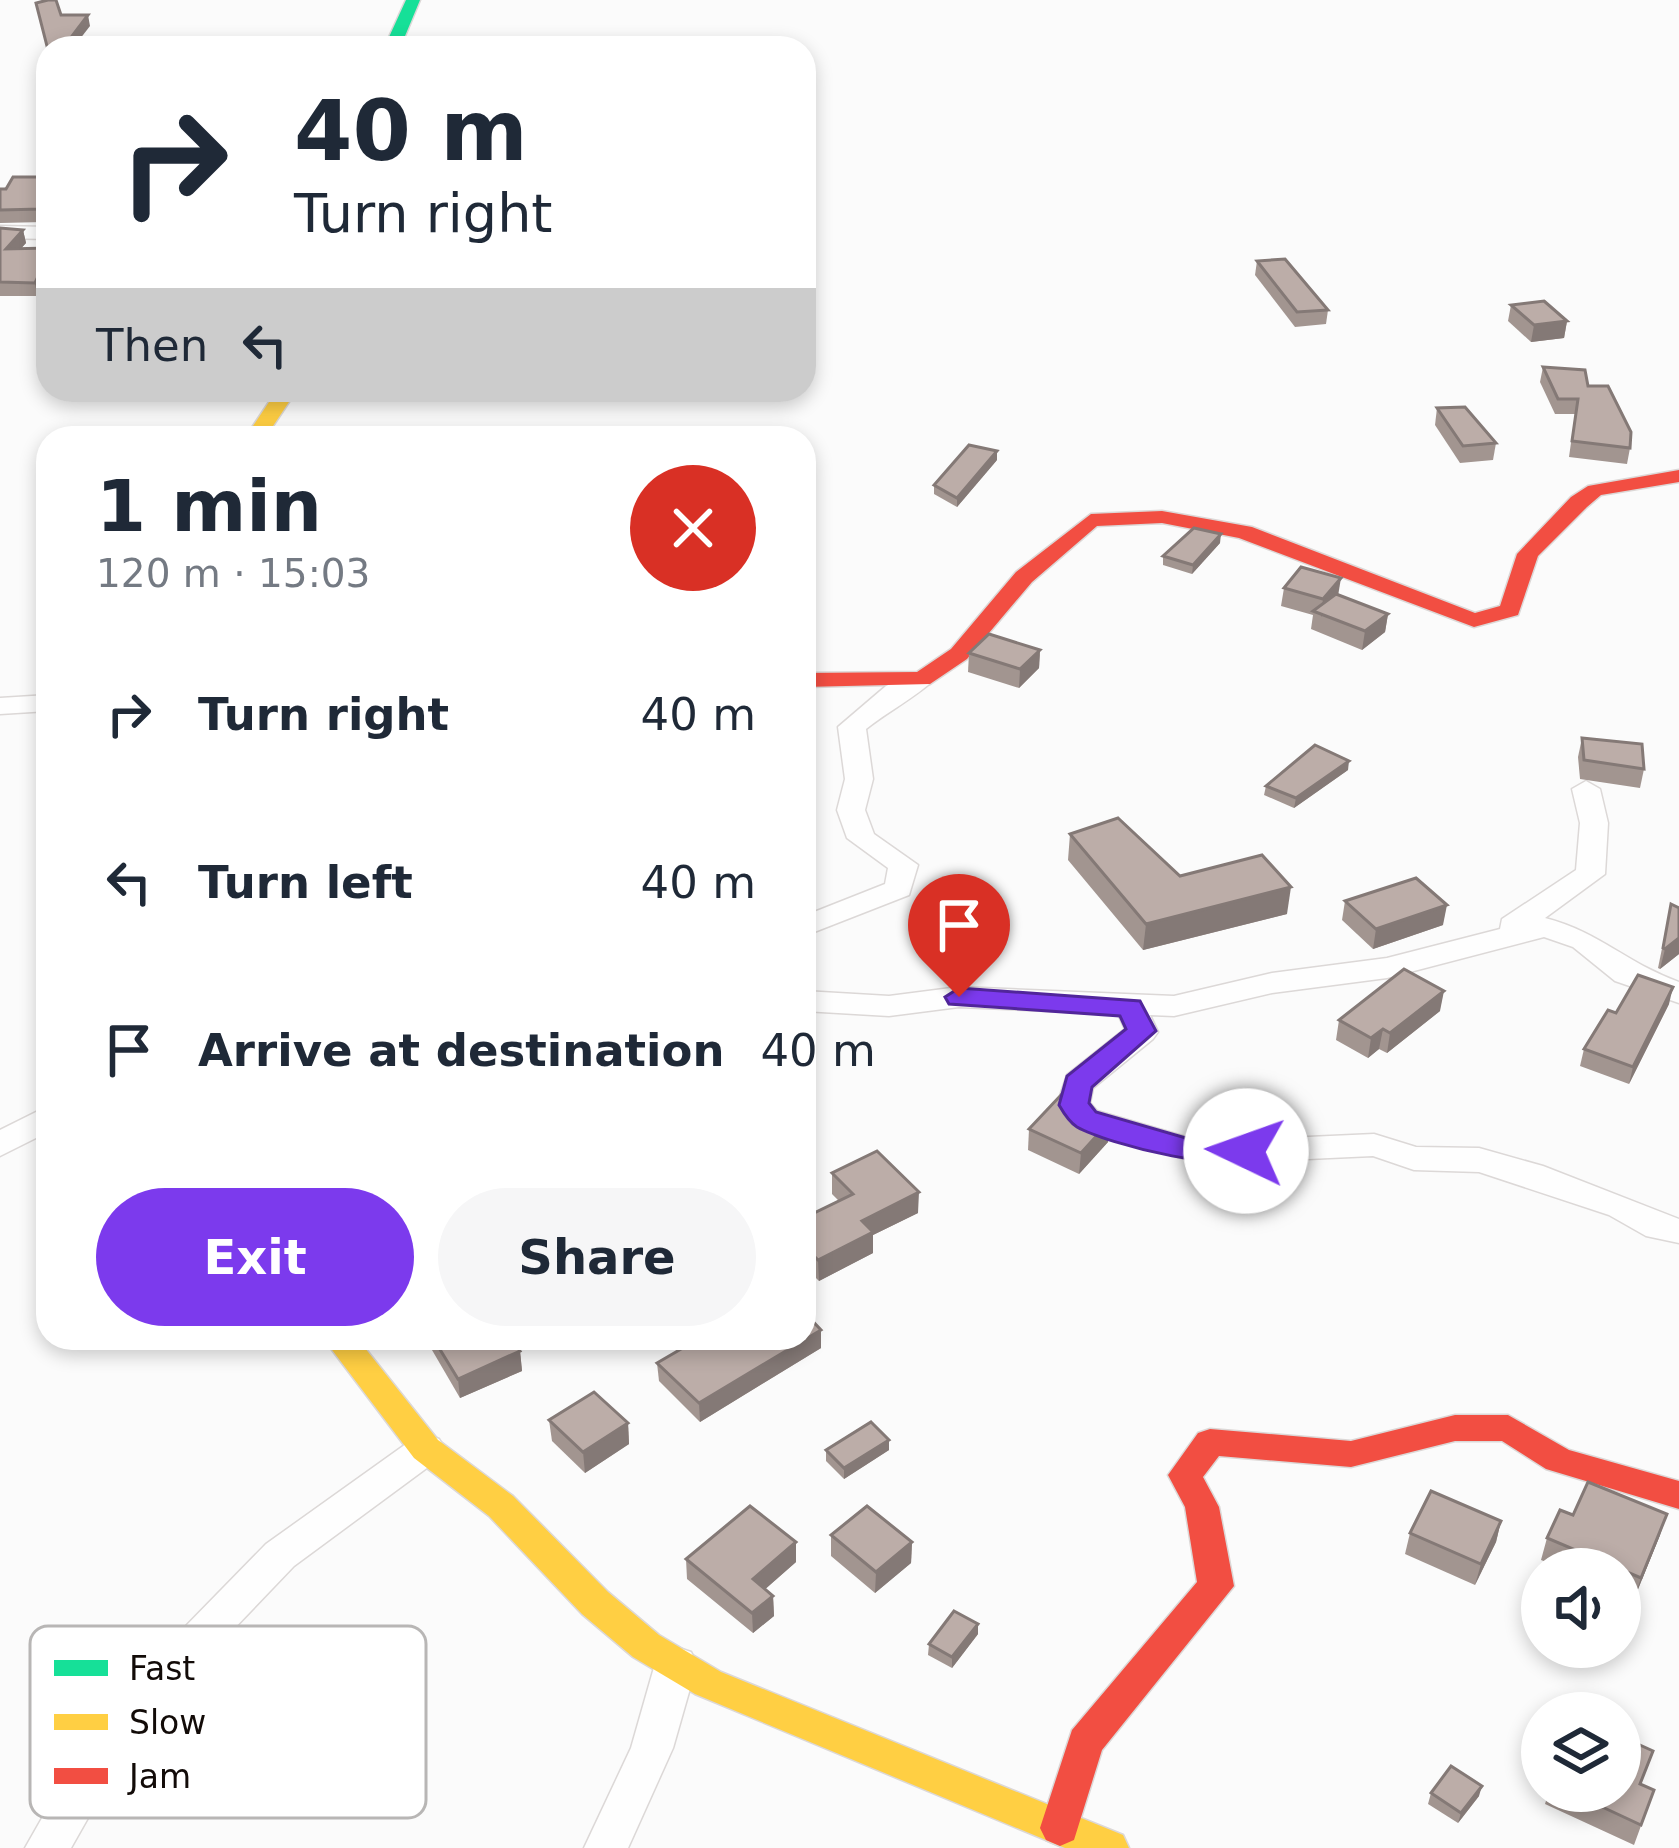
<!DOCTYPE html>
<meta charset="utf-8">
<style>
:root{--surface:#fff;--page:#f6f6f7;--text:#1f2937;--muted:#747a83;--accent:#7c3aed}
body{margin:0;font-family:"DejaVu Sans",sans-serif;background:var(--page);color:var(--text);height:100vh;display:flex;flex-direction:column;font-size:45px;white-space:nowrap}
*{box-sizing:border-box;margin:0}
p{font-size:39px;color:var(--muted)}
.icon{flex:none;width:66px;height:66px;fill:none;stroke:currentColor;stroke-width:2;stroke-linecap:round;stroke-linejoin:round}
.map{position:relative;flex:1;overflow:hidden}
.drawer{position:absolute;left:36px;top:426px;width:780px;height:924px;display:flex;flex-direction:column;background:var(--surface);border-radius:36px;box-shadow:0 6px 18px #0003}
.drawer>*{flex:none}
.banner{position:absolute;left:36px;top:36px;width:780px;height:366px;border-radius:36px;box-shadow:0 6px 18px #0003;background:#fff;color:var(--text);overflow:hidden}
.controls{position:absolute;left:1521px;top:1548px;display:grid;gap:24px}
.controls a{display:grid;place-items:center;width:120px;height:120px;border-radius:50%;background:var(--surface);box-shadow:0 6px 18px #0003;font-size:60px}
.pin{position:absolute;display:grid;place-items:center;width:102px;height:102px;color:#fff;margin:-123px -51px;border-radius:50% 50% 50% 0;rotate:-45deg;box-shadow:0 0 12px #0007}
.pin .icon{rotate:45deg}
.me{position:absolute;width:132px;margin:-66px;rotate:273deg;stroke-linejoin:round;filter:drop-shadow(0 0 9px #0008)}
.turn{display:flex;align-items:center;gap:42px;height:252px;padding:0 60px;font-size:54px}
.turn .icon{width:156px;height:156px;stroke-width:2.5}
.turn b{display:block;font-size:84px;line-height:102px}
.then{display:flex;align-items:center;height:114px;padding:0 60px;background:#0003;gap:24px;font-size:45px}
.round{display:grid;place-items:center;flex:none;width:126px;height:126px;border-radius:63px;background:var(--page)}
.overview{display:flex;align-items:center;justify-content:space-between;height:204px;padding:0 60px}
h1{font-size:72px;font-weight:700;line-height:90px}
.action{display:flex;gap:24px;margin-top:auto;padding:24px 60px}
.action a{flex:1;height:138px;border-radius:72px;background:var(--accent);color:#fff;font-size:48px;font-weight:700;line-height:138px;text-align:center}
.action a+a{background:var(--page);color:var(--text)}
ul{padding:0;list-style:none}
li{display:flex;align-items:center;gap:36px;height:168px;padding:0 60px}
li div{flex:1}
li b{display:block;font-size:45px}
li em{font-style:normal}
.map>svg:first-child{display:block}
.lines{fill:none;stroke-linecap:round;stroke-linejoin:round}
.street-casing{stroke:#dcd8d7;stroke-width:3}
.fast-casing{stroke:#dcd8d7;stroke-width:3}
.slow-casing{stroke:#dcd8d7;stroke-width:3}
.jam-casing{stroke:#dcd8d7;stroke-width:3}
.street{fill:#fefefe;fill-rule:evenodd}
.fast{fill:#16e098;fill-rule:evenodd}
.slow{fill:#ffcf43;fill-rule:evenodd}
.jam{fill:#f24e42;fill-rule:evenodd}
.wall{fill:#a29590}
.shaded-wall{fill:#847976}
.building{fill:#bcada8;stroke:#847976;stroke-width:3}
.route{fill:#7c3aed;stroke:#51269a;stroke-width:3}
.key{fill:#fff;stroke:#b8b6b5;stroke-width:3}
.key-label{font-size:33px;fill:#120b08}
</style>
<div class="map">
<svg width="1679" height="1848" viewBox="0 0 1679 1848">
<rect width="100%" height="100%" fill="#fbfbfb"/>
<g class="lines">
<!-- street casing -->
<g class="street-casing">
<g id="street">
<path d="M0 226 48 227V239L0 238Z"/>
<path d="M922 671 935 679C916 697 887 712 866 729L873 779 865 810 874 834 918 865 909 895 804 936V916L885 884 888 868 847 838 837 810 845 779 838 727 886 686Z"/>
<path d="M48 695V711L0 714V698Z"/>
<path d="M1586 781 1600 789 1608 823 1605 874 1545 918C1600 932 1626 963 1679 982V1003L1615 981 1573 947 1544 937 1387 978 1272 993 1174 1016 1150 1015 1158 1032 1153 1039 1093 1088 1090 1103 1097 1111 1203 1142 1374 1134 1416 1147 1479 1148 1543 1166 1679 1219V1243L1646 1236 1609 1215 1479 1172 1414 1170 1373 1156 1203 1164 1073 1127 1057 1105 1067 1075 1125 1029 1118 1014 959 1007 889 1016 804 1011V991L889 996 959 987 1174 996 1272 973 1387 958 1500 929 1502 919 1576 870 1580 823 1572 789Z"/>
<path d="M48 1106V1132L0 1156V1130Z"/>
<path d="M426 1434 439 1439 445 1449 439 1459 294 1566 206 1658 152 1700 104 1776 101 1795 71 1848H25L58 1790 69 1758 122 1674 178 1634 266 1544 413 1439Z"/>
<path d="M676 1647 691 1652 697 1664 673 1748 628 1848H584L631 1748 655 1664 661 1652Z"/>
</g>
</g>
<!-- fast casing -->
<g class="fast-casing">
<path id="fast" d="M406 0H420L400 48H384Z"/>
</g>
<!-- slow casing -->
<g class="slow-casing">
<g id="slow">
<path d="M277 390H297L265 438H245Z"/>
<path d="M323 1338H357L438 1440 513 1496 608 1592 659 1635 721 1672 1123 1835 1129 1848H1065L695 1694 633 1657 582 1614 489 1516 414 1458Z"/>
</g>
</g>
<!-- jam casing -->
<g class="jam-casing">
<g id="jam">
<path d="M1679 470V482L1601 495 1587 507 1538 556 1518 615 1474 627 1239 538 1162 523 1097 526 1032 582 967 659 930 684 804 687V673L917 672 951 649 1016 572 1091 514 1162 511 1252 527 1475 613 1500 606 1517 554 1571 497 1588 486Z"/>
<path d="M1455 1415H1508L1569 1450 1679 1481V1509L1546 1469 1502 1441H1455L1351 1467 1219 1456 1203 1477 1219 1507 1234 1586 1102 1750 1074 1840 1060 1846 1046 1840 1040 1828 1072 1730 1197 1582 1185 1507 1168 1475 1198 1433 1210 1429 1351 1441Z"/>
</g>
</g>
<!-- street -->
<use href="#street" class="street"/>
<!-- fast -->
<use href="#fast" class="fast"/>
<!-- slow -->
<use href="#slow" class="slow"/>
<!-- jam -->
<use href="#jam" class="jam"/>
</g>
<!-- wall -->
<g class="wall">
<path d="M48 177 44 222 0 223V189Z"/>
<path d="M0 228 23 230 26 243 21 248H48V274L37 296H0Z"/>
<path d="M1257 261 1328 310 1326 324 1295 327 1255 275Z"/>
<path d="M1511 305 1567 321 1564 338 1531 342 1508 321Z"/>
<path d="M1543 367 1588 386 1630 448 1627 464 1569 457 1575 414H1555L1540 382Z"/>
<path d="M1437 408 1496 443 1493 460 1460 463 1435 425Z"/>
<path d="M997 460 957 507 934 494V485Z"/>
<path d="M1220 543 1192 574 1163 565V556Z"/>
<path d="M1284 588 1339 595 1388 614 1385 632 1362 650 1311 629 1313 615 1281 606Z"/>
<path d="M1040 650 1039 668 1019 688 968 672 969 653Z"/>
<path d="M1582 738 1644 769 1640 788 1580 779 1578 757Z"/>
<path d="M1348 770 1294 808 1264 795 1266 786Z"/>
<path d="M1070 834 1180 876 1287 914 1143 950 1068 860Z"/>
<path d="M1345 901 1443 925 1373 949 1342 920Z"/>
<path d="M1671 904 1679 908V954L1660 969 1658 968Z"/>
<path d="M1669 1004 1629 1084 1580 1066 1584 1049 1616 1013Z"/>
<path d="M1440 1011 1387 1053 1379 1049 1368 1058 1336 1040 1339 1020Z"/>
<path d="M1073 1111 1108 1142 1079 1174 1028 1150 1029 1129Z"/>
<path d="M832 1173 918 1213 873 1235V1253L819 1281 804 1266V1218L839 1201 832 1194Z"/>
<path d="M821 1330V1348L700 1422 659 1381 657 1363Z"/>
<path d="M425 1338H511L520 1351 522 1371 460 1398Z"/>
<path d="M549 1420 628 1423 629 1444 585 1473 552 1441Z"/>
<path d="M889 1440V1450L844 1479 826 1461V1450Z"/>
<path d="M1573 1515 1660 1535 1634 1599 1620 1593V1569H1564L1541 1560 1547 1538Z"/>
<path d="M1501 1521 1496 1542 1475 1585 1405 1554 1410 1533Z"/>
<path d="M831 1535 912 1542 911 1563 875 1593 831 1556Z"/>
<path d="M796 1542V1562L765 1589 773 1596 774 1616 753 1633 687 1579 686 1559Z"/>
<path d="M978 1634 952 1668 928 1655 929 1644Z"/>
<path d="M1641 1784 1654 1790 1634 1845 1545 1804 1549 1791H1620Z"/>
<path d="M1431 1793 1479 1796 1458 1823 1428 1804Z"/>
</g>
<!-- shaded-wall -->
<g class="shaded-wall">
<path d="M88 15 90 26 73 48H70L69 40Z"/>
<path d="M48 202V218L44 222 41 209Z"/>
<path d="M23 230 26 243 9 262 6 249Z"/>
<path d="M48 255V274L37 296 35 283Z"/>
<path d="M1567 321 1564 338 1531 342 1534 325Z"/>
<path d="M997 451V460L957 507V498Z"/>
<path d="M1221 534 1220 543 1192 574 1193 565Z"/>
<path d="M1341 578 1338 596 1321 617 1323 599Z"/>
<path d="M1388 614 1385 632 1362 650 1365 631Z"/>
<path d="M1040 650 1039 668 1019 688 1020 669Z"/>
<path d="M1349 761 1348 770 1294 808 1296 798Z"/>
<path d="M1291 887 1287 914 1143 950 1146 924Z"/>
<path d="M1447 905 1443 925 1373 949 1376 929Z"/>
<path d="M1679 938V954L1660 969 1665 949Z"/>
<path d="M1673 987 1669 1004 1629 1084 1633 1067Z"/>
<path d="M1444 991 1440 1011 1387 1053 1390 1033Z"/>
<path d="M1383 1029 1379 1049 1368 1058 1371 1038Z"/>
<path d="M1110 1121 1108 1142 1079 1174 1081 1153Z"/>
<path d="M919 1192 918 1213 873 1235V1253L819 1281 818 1260 862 1221Z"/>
<path d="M821 1330V1348L700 1422 699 1403Z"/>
<path d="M520 1351 522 1371 460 1398 458 1379Z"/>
<path d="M628 1423 629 1444 585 1473 583 1452Z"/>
<path d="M889 1440V1450L844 1479V1468Z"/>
<path d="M1667 1514 1660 1535 1634 1599 1641 1578Z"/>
<path d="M1501 1521 1496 1542 1475 1585 1481 1564Z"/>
<path d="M796 1542V1562L754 1599 753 1579Z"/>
<path d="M912 1542 911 1563 875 1593 876 1572Z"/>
<path d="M773 1596 774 1616 753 1633 752 1613Z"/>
<path d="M978 1624V1634L952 1668V1657Z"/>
<path d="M1482 1786 1479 1796 1458 1823 1461 1813Z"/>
</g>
<!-- building -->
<g class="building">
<path d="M48 0H56L61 15H88L69 40 71 48H48V50L36 3Z"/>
<path d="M13 177H48V202L41 209 0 210V189H6Z"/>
<path d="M0 228 23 230 6 249 48 248V255L35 283 0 282Z"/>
<path d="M1285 259 1328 310 1297 312 1257 261Z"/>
<path d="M1544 301 1567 321 1534 325 1511 305Z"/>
<path d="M1543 367 1585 370 1588 386H1608L1631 432 1630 448 1572 441 1578 399H1558Z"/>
<path d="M1465 407 1496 443 1463 446 1437 408Z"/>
<path d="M969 445 997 451 957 498 934 485Z"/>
<path d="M1194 528 1221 534 1193 565 1163 556Z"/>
<path d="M1301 567 1341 578 1323 599 1284 588Z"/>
<path d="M1336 594 1388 614 1365 631 1313 611Z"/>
<path d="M989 634 1040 650 1020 669 969 653Z"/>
<path d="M1582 738 1642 744 1644 769 1584 760Z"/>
<path d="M1315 745 1349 761 1296 798 1266 786Z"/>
<path d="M1118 818 1180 876 1262 855 1291 887 1146 924 1070 834Z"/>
<path d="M1416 878 1447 905 1376 929 1345 901Z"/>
<path d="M1671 904 1679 908V938L1665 949 1663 948Z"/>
<path d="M1404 969 1444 991 1390 1033 1383 1029 1371 1038 1339 1020Z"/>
<path d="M1638 975 1673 987 1633 1067 1584 1049 1608 1010 1616 1013Z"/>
<path d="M1061 1095 1073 1111 1110 1121 1081 1153 1029 1129Z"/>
<path d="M877 1151 919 1192 862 1221 873 1232 818 1260 804 1246V1218L853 1194 832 1173Z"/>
<path d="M804 1312 821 1330 699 1403 657 1363 700 1338H804Z"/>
<path d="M433 1338H511L520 1351 458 1379Z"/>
<path d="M594 1392 628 1423 583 1452 549 1420Z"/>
<path d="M871 1422 889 1440 844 1468 826 1450Z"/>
<path d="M1588 1482 1667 1514 1641 1578 1547 1538 1560 1510 1573 1515Z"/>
<path d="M1431 1491 1501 1521 1481 1564 1410 1533Z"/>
<path d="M750 1506 796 1542 753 1579 773 1596 752 1613 686 1559Z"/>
<path d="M867 1506 912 1542 876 1572 831 1535Z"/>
<path d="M954 1611 978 1624 952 1657 929 1644Z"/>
<path d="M1620 1736 1653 1751 1640 1784 1654 1790 1641 1825 1568 1791H1620Z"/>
<path d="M1451 1766 1482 1786 1461 1813 1431 1793Z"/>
</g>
<!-- route -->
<path class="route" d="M959 988 1140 1001 1156 1031 1092 1087 1089 1103 1096 1112 1203 1143 1246 1141 1261 1151C1241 1180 1105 1143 1077 1127 1069 1122 1063 1112 1059 1105L1067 1076 1126 1029 1120 1016 949 1004 945 997Z"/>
<!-- legend -->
<rect x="30" y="1626" width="396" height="192" rx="18" class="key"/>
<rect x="54" y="1660" width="54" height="16" fill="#16e098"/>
<rect x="54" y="1714" width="54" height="16" fill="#ffcf43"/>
<rect x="54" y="1768" width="54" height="16" fill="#f24e42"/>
<g class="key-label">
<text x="129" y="1680">Fast</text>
<text x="129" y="1734">Slow</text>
<text x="129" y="1788">Jam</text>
</g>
</svg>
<div class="controls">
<a><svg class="icon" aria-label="sound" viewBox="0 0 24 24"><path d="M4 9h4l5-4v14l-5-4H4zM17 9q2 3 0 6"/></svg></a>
<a><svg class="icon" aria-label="layers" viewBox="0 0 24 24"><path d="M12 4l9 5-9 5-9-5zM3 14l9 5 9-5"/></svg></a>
</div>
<div class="pin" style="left:959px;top:997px;background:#d93025"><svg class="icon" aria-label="arrive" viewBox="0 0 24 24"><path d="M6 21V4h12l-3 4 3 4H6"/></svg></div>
<svg class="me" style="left:1246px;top:1151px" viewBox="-20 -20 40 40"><circle r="19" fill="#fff"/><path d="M0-13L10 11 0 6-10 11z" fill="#7c3aed"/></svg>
<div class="banner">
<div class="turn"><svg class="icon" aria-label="right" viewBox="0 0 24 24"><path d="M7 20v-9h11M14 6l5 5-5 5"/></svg><div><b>40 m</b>Turn right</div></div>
<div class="then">Then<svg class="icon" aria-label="left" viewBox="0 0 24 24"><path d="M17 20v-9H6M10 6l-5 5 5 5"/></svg></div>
</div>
<section class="drawer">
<div class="overview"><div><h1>1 min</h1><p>120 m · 15:03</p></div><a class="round" style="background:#d93025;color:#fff"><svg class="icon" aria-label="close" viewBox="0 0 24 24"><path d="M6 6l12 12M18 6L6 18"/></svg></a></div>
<ul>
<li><svg class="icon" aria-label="right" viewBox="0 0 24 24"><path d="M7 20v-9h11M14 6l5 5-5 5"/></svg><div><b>Turn right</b></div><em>40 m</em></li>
<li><svg class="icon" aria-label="left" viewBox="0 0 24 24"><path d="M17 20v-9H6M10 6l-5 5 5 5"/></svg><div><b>Turn left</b></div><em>40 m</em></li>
<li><svg class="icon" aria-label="arrive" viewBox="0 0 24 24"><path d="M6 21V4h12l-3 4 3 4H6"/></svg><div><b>Arrive at destination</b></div><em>40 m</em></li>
</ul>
<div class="action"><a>Exit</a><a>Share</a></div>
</section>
</div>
